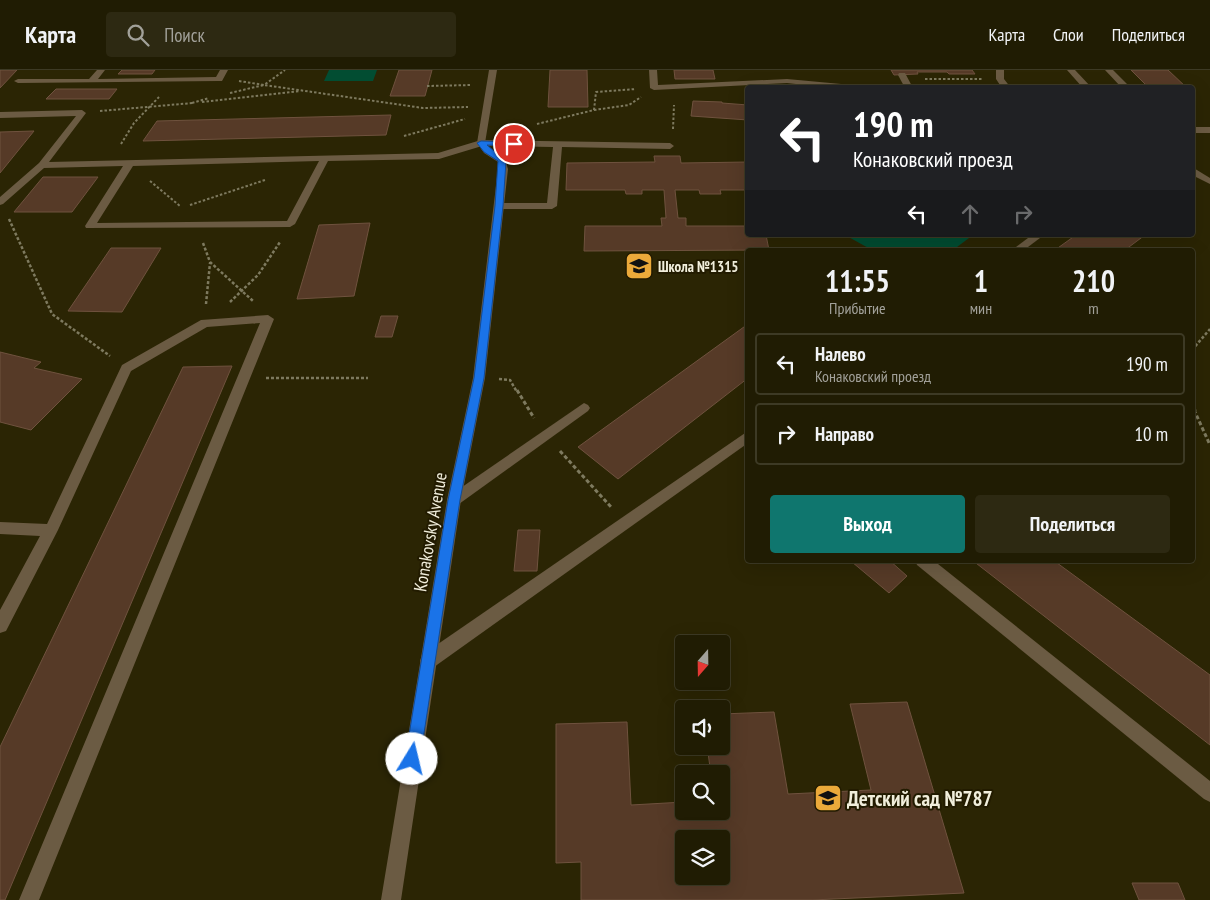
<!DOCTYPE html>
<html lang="ru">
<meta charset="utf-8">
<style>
:root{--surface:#201c03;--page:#2d2912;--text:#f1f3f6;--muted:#a2a19a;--line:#3d3a25;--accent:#0f766e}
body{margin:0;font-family:"PT Sans Narrow",sans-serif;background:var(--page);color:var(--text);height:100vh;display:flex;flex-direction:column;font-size:19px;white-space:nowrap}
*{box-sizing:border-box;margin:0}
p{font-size:16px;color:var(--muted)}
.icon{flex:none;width:28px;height:28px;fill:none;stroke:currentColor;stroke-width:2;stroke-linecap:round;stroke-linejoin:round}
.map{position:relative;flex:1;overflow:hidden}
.panel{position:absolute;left:745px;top:178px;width:450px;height:315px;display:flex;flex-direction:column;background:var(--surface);border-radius:5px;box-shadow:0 5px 20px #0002,0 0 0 1px var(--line)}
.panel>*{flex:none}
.banner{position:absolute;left:745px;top:15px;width:450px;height:152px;border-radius:5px;box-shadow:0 5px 20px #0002,0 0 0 1px var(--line);background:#202124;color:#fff;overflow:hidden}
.needle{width:32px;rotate:200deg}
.buttons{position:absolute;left:675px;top:565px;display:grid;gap:10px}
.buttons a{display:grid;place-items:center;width:55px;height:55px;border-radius:5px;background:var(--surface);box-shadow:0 5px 20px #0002,0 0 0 1px var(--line);font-size:25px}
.pin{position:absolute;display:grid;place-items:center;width:42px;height:42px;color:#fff;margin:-21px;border:2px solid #fff;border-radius:50%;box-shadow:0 1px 5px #0007}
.me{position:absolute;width:55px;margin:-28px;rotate:9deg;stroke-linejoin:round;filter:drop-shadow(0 0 4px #0008)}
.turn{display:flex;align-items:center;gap:18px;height:105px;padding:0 25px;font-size:22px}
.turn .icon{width:65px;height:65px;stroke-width:2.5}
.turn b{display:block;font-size:35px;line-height:42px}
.lanes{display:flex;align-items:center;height:48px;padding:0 25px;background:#0003;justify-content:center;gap:25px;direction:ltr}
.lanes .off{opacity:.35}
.eta{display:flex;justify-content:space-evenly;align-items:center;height:85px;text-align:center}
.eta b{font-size:30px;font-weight:700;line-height:35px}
.cta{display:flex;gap:10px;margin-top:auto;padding:10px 25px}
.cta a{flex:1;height:58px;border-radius:5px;background:var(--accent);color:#fff;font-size:20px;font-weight:700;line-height:58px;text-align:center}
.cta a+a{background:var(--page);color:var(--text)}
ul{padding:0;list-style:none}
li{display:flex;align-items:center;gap:15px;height:62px;margin:0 10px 8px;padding:0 15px;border:2px solid var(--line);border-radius:5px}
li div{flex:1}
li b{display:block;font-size:19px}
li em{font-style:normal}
header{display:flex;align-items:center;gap:30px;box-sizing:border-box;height:70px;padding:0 25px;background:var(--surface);border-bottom:1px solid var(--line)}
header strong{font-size:24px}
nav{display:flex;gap:28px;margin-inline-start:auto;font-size:18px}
.search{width:350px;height:45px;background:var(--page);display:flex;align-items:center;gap:12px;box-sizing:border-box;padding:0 18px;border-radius:5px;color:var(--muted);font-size:19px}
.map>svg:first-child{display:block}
.green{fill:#024d32}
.building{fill:#563a27;stroke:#6f523e;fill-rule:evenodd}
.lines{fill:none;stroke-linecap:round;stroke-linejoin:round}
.path-far2{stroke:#7e7a5f;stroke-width:2;stroke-dasharray:2.5 2;stroke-linecap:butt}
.path-far1{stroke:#7e7a5f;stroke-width:2.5;stroke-dasharray:3 2;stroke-linecap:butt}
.path{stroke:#7e7a5f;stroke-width:3;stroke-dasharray:4 2.5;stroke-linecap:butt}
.service{fill:#6b5b43;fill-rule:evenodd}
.minor{fill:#6b5b43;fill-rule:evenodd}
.route{fill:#1a73e8;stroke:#114b97}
.labels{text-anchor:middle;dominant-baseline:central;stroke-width:4;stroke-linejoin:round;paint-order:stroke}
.far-poi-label{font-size:15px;font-weight:bold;fill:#f1eedb;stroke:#221b00;text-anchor:start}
.street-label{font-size:18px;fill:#f1eedb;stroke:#221b00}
.near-poi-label{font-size:21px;font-weight:bold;fill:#f1eedb;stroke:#221b00;text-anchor:start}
</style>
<header>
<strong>Карта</strong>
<div class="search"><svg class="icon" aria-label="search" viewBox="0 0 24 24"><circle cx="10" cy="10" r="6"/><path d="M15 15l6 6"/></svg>Поиск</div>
<nav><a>Карта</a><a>Слои</a><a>Поделиться</a></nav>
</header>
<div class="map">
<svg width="1210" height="830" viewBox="0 0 1210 830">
<rect width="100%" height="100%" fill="#2b2504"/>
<!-- green -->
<g class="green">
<path d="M329 0H377L373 11H324Z"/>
<path d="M845 165H973L953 180H872Z"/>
</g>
<!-- building -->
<g class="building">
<path d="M0 0H17L0 18Z"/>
<path d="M122 0H155L152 4H118Z"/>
<path d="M399 0H432L425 26H390Z"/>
<path d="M550 0H587L588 37H548Z"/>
<path d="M674 0H713L715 9H675Z"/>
<path d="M891 0H972L975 4H949L947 2H917L918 4 894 5Z"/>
<path d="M1131 0H1168L1187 18H1149Z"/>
<path d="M56 19H117L109 29H46Z"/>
<path d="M693 31 722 32V33L748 35V50L691 46Z"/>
<path d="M391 45 386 65 143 71 157 51Z"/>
<path d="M34 61 0 103V62Z"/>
<path d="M654 86H680L681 93 748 92V120H720L721 124H700L699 120H675L678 148H686V156H748V165H766L769 180 584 181 585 156H662L661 148H666L664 120H642V124H626L625 120H566L567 93 655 92Z"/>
<path d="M43 107H98L72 142H14Z"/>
<path d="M370 153 354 226 297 229 319 155Z"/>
<path d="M1076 165H1145L1125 180H1055Z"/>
<path d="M111 178H161L122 242 68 241Z"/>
<path d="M381 246H398L392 267H375Z"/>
<path d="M748 254V308L618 409 578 377Z"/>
<path d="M0 282 41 292 34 298 82 309 31 360 0 352Z"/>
<path d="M232 296 5 830H0V677L183 297Z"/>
<path d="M518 460H540L537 501H514Z"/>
<path d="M854 490H889L907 506 889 523 852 492Z"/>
<path d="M972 490H1053L1210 605V675Z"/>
<path d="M907 632 964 823 812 830H581V792L556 793V654L627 652 631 735 684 732V741H721V704H711L707 676H721V644L774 642 788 724 871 720 850 634ZM684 769H721V806H684Z"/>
<path d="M1132 813H1178L1185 830H1139Z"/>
</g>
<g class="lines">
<!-- path-far2 -->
<g class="path-far2">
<path d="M925 9H982"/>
<path d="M239 11 264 15 285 0"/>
<path d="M427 16 472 15"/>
<path d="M230 23 264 15 423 38 468 37"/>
<path d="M202 32 300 21"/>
<path d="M192 33 209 28"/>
<path d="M594 40 629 35 641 27"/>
<path d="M100 41 193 33"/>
<path d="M537 54 594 40 596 22 636 19"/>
<path d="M673 59 674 35"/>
<path d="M404 66 465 49"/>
<path d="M121 74 134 53 159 27"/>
<path d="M150 111 180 136"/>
<path d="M190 135 265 110"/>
</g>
<!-- path-far1 -->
<g class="path-far1">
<path d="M9 149 52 244 110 286"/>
<path d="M203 173 210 192 253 231"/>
<path d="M230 232 258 205 280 172"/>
<path d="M206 234 210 193"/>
<path d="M1192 280 1210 259"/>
<path d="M266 308H368"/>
<path d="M499 309 510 310 517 322"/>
<path d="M1192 314 1193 322"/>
</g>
<!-- path -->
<g class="path">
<path d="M517 320 534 348"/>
<path d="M1193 320 1195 342 1210 375"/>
<path d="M560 381 611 437"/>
</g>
<!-- service -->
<g class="service">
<path d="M97 0H105L98 9 216 7 220 0H228L222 11H219L18 13 14 11 18 9H89Z"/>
<path d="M649 0H657L658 15 787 9 863 16 867 18H831L787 13 654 20 650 18Z"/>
<path d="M996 0H1004V9L1011 18H1002L996 9Z"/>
<path d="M1067 0H1075L1092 18H1083Z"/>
<path d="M1105 0H1113L1131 18H1122Z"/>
<path d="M899 3H905L913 18H905L898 5Z"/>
<path d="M82 40 86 43 49 92 438 83 481 70 670 73 674 76 670 79 562 77 557 136 552 139H499L494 136 499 133H547L553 77 482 76 439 89 328 91 295 154 290 157 86 158 85 156 123 96 44 98 3 134 0 135V127L39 93 76 46 0 48V42ZM319 91 287 151 97 153 133 96Z"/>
<rect x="1192" y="57" width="18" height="6"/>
<path d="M1192 97 1210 108V114L1192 105Z"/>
<path d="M1032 165H1044L1024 180H1012Z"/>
<path d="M268 245 274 249 39 830H19L260 253 207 257 131 301 58 460 6 561 0 563V540L40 466 0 464V452L47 454 122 295 201 250Z"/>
<path d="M584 333 588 335 590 338 588 341 459 434 454 436 449 434 447 430 449 426Z"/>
<path d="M748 361V373L434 597 428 599 422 597 420 591 422 585Z"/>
<path d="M915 490H933L1210 711V732L1204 729 917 495Z"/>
</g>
<!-- minor -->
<path class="minor" d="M489 0H497L485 73 490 79 505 89 508 99 485 308 461 430 401 830H381L447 430 473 308 498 99V92L484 83 477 73Z"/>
</g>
<!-- route -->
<path class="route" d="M481 71 514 72 518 74 514 76 487 75 506 91 503 136 484 308 460 430 420 689 418 694 412 697 407 694 405 689 448 430 474 308 495 136 498 91 484 82 477 73Z"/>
<!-- icons -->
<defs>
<g id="school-square" transform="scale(1.4375)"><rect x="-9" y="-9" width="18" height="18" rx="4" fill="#eba93a" stroke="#221b00"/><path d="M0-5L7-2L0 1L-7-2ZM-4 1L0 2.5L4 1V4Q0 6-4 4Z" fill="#111"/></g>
</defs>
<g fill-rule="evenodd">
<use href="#school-square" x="639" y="196"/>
<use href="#school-square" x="828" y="728"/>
</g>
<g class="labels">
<!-- far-poi labels -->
<g class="far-poi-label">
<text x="658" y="196">Школа №1315</text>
</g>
<!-- street labels -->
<g class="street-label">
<text transform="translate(430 462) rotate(-80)">Konakovsky Avenue</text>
</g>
<!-- near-poi labels -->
<g class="near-poi-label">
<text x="847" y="728">Детский сад №787</text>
</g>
</g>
</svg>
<div class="buttons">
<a><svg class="needle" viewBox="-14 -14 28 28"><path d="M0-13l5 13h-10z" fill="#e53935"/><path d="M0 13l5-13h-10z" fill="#a2a19a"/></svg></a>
<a><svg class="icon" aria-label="sound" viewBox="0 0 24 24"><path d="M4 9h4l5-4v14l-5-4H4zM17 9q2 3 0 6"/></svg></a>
<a><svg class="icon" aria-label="search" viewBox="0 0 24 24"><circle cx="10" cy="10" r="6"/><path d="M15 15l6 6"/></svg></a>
<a><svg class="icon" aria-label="layers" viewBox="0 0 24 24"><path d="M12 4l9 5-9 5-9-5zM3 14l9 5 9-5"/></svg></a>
</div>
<div class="pin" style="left:514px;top:74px;background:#d93025"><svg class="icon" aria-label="arrive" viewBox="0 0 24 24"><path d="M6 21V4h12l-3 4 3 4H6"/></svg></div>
<svg class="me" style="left:412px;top:689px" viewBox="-20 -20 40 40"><circle r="19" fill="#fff"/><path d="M0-13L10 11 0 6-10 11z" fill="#1a73e8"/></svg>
<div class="banner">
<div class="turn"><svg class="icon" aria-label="left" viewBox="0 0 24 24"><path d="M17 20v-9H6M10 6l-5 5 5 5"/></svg><div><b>190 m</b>Конаковский проезд</div></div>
<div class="lanes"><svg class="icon" aria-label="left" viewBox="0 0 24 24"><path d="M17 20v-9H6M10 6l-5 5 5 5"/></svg><svg class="icon off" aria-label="ahead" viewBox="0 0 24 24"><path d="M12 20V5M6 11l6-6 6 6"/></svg><svg class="icon off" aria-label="right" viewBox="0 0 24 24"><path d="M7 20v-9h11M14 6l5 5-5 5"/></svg></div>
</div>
<section class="panel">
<div class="eta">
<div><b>11:55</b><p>Прибытие</p></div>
<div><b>1</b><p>мин</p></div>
<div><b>210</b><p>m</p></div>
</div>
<ul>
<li><svg class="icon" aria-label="left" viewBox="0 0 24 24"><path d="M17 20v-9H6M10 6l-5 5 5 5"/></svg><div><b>Налево</b><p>Конаковский проезд</p></div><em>190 m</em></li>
<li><svg class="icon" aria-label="right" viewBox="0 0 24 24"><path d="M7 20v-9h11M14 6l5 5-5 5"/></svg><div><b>Направо</b></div><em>10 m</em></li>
</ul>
<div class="cta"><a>Выход</a><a>Поделиться</a></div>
</section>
</div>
